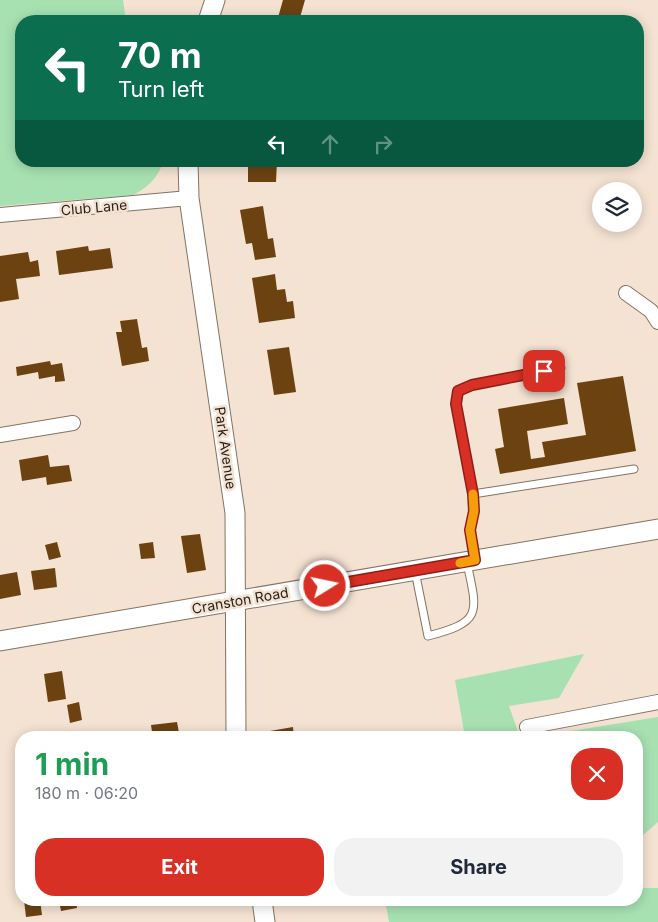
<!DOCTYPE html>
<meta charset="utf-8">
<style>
:root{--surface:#fff;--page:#f2f2f3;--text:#1f2937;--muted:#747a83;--accent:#d93025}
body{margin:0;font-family:Inter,sans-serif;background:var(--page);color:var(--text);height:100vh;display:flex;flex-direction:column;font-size:19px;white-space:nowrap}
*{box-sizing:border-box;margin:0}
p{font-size:16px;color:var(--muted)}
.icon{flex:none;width:28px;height:28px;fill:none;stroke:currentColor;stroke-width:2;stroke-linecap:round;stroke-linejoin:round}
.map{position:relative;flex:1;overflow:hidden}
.panel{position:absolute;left:15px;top:731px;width:628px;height:175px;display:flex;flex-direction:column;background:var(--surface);border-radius:20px;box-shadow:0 2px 12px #0003}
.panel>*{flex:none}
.hud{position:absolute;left:15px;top:15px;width:629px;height:152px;border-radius:20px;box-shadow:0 2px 12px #0003;background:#0b6e4f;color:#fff;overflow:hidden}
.controls{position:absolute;left:592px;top:182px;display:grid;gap:10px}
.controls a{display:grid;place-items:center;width:50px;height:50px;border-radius:50%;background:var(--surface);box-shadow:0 2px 12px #0003;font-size:25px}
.pin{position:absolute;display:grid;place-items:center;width:42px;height:42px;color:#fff;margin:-21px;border-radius:10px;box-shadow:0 2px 8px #0006}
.me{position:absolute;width:55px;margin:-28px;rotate:80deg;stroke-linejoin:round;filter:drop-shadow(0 0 4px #0008)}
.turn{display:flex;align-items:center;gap:18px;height:105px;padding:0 20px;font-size:22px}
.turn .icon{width:65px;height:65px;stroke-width:2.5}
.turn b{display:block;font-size:35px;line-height:42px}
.lanes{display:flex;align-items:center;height:48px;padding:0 20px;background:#0003;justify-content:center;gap:25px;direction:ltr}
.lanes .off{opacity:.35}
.round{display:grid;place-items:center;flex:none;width:52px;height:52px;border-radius:20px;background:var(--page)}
.overview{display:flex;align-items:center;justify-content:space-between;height:85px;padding:0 20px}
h1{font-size:30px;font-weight:700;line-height:38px;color:#1e9e55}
.primary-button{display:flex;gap:10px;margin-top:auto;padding:10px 20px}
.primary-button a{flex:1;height:58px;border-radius:20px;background:var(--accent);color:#fff;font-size:20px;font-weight:700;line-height:58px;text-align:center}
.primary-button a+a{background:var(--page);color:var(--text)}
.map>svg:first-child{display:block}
.green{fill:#a7e1b2}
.building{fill:#6c4211}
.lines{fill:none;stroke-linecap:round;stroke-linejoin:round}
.lane-casing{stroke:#837364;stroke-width:9}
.street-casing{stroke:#837364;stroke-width:16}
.secondary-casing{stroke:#837364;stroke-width:21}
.lane{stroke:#fff;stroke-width:7}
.street{stroke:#fff;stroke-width:14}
.secondary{stroke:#fff;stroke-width:19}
.route-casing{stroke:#8d1f18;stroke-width:12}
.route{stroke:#d93025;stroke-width:9}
.slow{stroke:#f59e0b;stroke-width:9}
.labels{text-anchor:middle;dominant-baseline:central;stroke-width:5;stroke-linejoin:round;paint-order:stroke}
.street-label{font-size:14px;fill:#251f19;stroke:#f4e2d2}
</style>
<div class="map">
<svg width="658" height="922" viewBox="0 0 658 922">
<rect width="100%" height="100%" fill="#f4e2d2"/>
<!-- green -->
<g class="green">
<path d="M0 0H123L126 21H21V161H164C156 179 151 185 133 195L0 206Z"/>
<path d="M584 654 559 698 509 706 520 737H465L455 680Z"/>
<path d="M658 717V822L643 835 636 876V738L534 737Z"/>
<path d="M636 888H658V922H389L385 900H636Z"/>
</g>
<!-- building -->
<g class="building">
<path d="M283 0H305L299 21H277Z"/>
<path d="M248 161H277L276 182H248Z"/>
<path d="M263 206 268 239 273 238 276 257 255 260 252 243 246 244 240 210Z"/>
<path d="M88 246 89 251 110 248 113 268 59 275 56 251Z"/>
<path d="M28 252 30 262 38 260 40 276 16 279 19 299 0 302V256Z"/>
<path d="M275 274 277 290 285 289 287 302 293 301 295 318 259 323 252 278Z"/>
<path d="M137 319 142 348 147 347 149 361 122 366 116 332H122L120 321Z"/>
<path d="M289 347 296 392 274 395 267 350Z"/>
<path d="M50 361 51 365 62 363 65 381 55 382V376L39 379 38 372 17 376 16 367Z"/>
<path d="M623 376 636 451 500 474 495 449 504 447 498 409 564 398 568 424 527 431 531 459 545 457 542 442 586 435 577 383Z"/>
<path d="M48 455 50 467 69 465 72 481 47 485 46 477 22 481 19 460Z"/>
<path d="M200 534 206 570 187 573 181 536Z"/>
<path d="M57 542 61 557 49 560 45 545Z"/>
<path d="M153 542 155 558 141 559 139 544Z"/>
<path d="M55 568 57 587 34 590 31 571Z"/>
<path d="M17 572 21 595 0 599V575Z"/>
<path d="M62 671 66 699 48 702 44 674Z"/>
<path d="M79 702 82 720 70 723 67 705Z"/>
<path d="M177 722 180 738H153L151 725Z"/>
<path d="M293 727 294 738H271L270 731Z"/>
<path d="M24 900H40L42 915 26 917Z"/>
<path d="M59 900H76L77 908 61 911Z"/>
</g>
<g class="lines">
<!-- lane casing -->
<g class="lane-casing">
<g id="lane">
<path d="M473 494 634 469"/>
<path d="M475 560 470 530 474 511 473 494 456 404 458 391 472 385 561 368"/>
<path d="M415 571 428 636C482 622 478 614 467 563"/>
</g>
</g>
<!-- street casing -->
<g class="street-casing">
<g id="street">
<path d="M0 215 189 198"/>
<path d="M626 293 651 311 658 322"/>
<path d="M0 435 73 423"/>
<path d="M527 727 658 702"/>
</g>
</g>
<!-- secondary casing -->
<g class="secondary-casing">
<g id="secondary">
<path d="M208 21 215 0"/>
<path d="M188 161 189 198 235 513 236 738"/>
<path d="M0 641 658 529"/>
<path d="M262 900 265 922"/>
</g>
</g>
<!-- lane -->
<use href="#lane" class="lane"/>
<!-- street -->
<use href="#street" class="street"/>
<!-- secondary -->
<use href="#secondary" class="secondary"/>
</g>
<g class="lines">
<!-- route casing -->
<g class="route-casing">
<path id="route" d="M325 586 475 560 470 530 474 511 473 494 456 404 458 391 472 385 544 371"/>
</g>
<!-- route -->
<use href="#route" class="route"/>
<!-- slow -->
<path class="slow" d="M460 563 475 560 470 530 474 511 473 494"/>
</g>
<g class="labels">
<!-- street labels -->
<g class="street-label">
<text transform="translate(94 207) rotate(-5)">Club Lane</text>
<text transform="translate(226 448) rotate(82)">Park Avenue</text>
<text transform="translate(240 600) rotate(-10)">Cranston Road</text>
</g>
</g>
</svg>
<div class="controls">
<a><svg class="icon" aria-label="layers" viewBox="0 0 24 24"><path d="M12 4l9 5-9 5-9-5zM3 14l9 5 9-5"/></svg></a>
</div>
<div class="pin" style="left:544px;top:371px;background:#d93025"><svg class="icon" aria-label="arrive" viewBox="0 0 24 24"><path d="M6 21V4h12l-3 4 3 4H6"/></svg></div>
<svg class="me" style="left:325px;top:586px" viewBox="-20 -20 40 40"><circle r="17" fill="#d93025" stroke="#fff" stroke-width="3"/><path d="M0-11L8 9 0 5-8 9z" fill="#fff"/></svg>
<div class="hud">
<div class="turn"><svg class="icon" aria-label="left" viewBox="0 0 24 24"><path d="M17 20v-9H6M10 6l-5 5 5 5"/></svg><div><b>70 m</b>Turn left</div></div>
<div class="lanes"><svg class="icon" aria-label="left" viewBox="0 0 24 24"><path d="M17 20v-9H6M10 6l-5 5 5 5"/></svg><svg class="icon off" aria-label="ahead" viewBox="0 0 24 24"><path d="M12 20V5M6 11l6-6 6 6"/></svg><svg class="icon off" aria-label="right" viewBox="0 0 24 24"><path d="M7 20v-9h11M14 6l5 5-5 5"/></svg></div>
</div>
<section class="panel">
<div class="overview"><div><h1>1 min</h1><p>180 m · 06:20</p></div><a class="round" style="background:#d93025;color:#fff"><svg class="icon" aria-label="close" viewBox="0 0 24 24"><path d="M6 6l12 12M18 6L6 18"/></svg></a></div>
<div class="primary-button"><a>Exit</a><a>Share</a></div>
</section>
</div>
